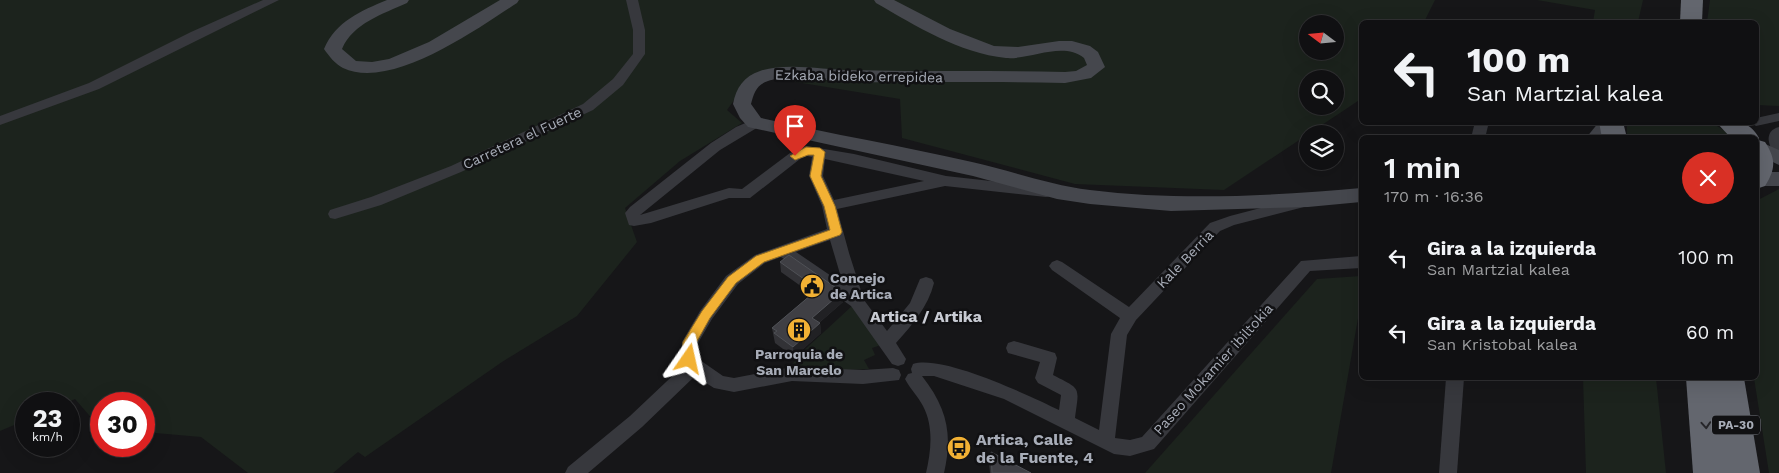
<!DOCTYPE html>
<html lang="es">
<meta charset="utf-8">
<style>
:root{--surface:#101012;--page:#19191b;--text:#f1f3f6;--muted:#9c9d9f;--line:#303032}
body{margin:0;font-family:"Work Sans",sans-serif;background:var(--page);color:var(--text);height:100vh;display:flex;flex-direction:column;font-size:19px;white-space:nowrap}
*{box-sizing:border-box;margin:0}
p{font-size:16px;color:var(--muted)}
.icon{flex:none;width:28px;height:28px;fill:none;stroke:currentColor;stroke-width:2;stroke-linecap:round;stroke-linejoin:round}
.map{position:relative;flex:1;overflow:hidden}
.drawer{position:absolute;left:1359px;top:135px;width:400px;height:245px;display:flex;flex-direction:column;background:var(--surface);border-radius:8px;box-shadow:0 5px 20px #0002,0 0 0 1px var(--line)}
.drawer>*{flex:none}
.hud{position:absolute;left:1359px;top:20px;width:400px;height:105px;border-radius:8px;box-shadow:0 5px 20px #0002,0 0 0 1px var(--line);background:#101012;color:var(--text);overflow:hidden}
.needle{width:32px;rotate:286deg}
.fabs{position:absolute;left:1299px;top:15px;display:grid;gap:10px}
.fabs a{display:grid;place-items:center;width:45px;height:45px;border-radius:50%;background:var(--surface);box-shadow:0 5px 20px #0002,0 0 0 1px var(--line);font-size:25px}
.speed{position:absolute;left:15px;top:392px;display:flex;gap:10px;font-size:25px;font-weight:700;text-align:center}
.speed>*{display:grid;place-content:center;width:65px;height:65px;border-radius:50%;background:var(--surface);box-shadow:0 5px 20px #0002,0 0 0 1px var(--line);line-height:1}
.speed small{font-size:12px;font-weight:400}
.speed .limit{border:8px solid #d22;background:#fff;color:#111}
.pin{position:absolute;display:grid;place-items:center;width:42px;height:42px;color:#fff;margin:-51px -21px;border-radius:50% 50% 50% 0;rotate:-45deg;box-shadow:0 0 5px #0007}
.pin .icon{rotate:45deg}
.me{position:absolute;width:55px;margin:-28px;rotate:11deg;stroke-linejoin:round;filter:drop-shadow(0 0 4px #0008)}
.turn{display:flex;align-items:center;gap:18px;height:105px;padding:0 25px;font-size:22px}
.turn .icon{width:65px;height:65px;stroke-width:2.5}
.turn b{display:block;font-size:35px;line-height:42px}
.round{display:grid;place-items:center;flex:none;width:52px;height:52px;border-radius:26px;background:var(--page)}
.summary{display:flex;align-items:center;justify-content:space-between;height:85px;padding:0 25px}
h1{font-size:30px;font-weight:600;line-height:38px}
ul{padding:0;list-style:none}
li{display:flex;align-items:center;gap:15px;height:75px;padding:0 25px}
li div{flex:1}
li b{display:block;font-size:19px}
li em{font-style:normal}
.map>svg:first-child{display:block}
.green{fill:#1c231d;fill-rule:evenodd}
.lines{fill:none;stroke-linecap:round;stroke-linejoin:round}
.street{fill:#37383d;fill-rule:evenodd}
.secondary{fill:#45474d;fill-rule:evenodd}
.highway{fill:#63666e;fill-rule:evenodd}
.wall{fill:#323236}
.shaded-wall{fill:#212124}
.building{fill:#3f3f44;stroke:#4f5156}
.oneway{stroke:#26262a}
.route{fill:#f2b134;stroke:#9d7322}
.labels{text-anchor:middle;dominant-baseline:central;stroke-width:5;stroke-linejoin:round;paint-order:stroke}
.shield{fill:#111113;stroke:#7b7e86;stroke-width:1}
.shield-label{font-size:12px;font-weight:bold;fill:#a8adb8}
.street-label{font-size:14px;fill:#a8adb8;stroke:#111113}
.poi-label{font-size:14px;font-weight:bold;fill:#a8adb8;stroke:#111113;text-anchor:start}
.quarter-label{font-size:16px;font-weight:bold;fill:#c9ccd4;stroke:#111113}
.near-poi-label{font-size:16px;font-weight:bold;fill:#a8adb8;stroke:#111113;text-anchor:start}
</style>
<div class="map">
<svg width="1779" height="473" viewBox="0 0 1779 473">
<rect width="100%" height="100%" fill="#161618"/>
<!-- green -->
<g class="green">
<path d="M0 0H1435L1424 22H1361V99L1224 190 1075 184 902 138 900 99 752 75 727 110 742 123 680 161 625 208 637 242 577 316 502 362 365 457 358 452 333 473H248L201 437 144 432V404H101V423L95 422 75 399 64 404H26V420L0 431ZM1308 24H1335V51H1308ZM1308 79H1335V106H1308Z"/>
<path d="M1537 0H1643L1638 22H1593L1595 10Z"/>
<path d="M1710 0H1779V106L1756 105V22H1707Z"/>
<path d="M1627 122 1712 123 1735 137H1630L1627 134Z"/>
<path d="M1779 189V473H1769L1754 378H1756V201Z"/>
<path d="M1361 276V301L1331 473H1145L1317 279Z"/>
<path d="M852 306 881 345 872 348 875 355 864 360 869 369 845 370 792 365 799 355Z"/>
<path d="M1583 378H1656L1666 473H1586Z"/>
</g>
<g class="lines">
<!-- street -->
<g class="street">
<path d="M263 0H279L99 89 0 125V116L89 83 191 32Z"/>
<path d="M626 0H638L645 30V54L623 85 593 110 461 172 381 205 335 219 330 218 328 214 330 210 371 197 451 166 583 104 613 79 633 54V30Z"/>
<path d="M1779 113V121L1756 126 1750 122H1756V118Z"/>
<path d="M755 119 760 120 762 123 760 126 720 150 640 215 729 188 742 189 790 153 806 146 854 154 946 176 1046 187 1051 188 1053 192 1051 196 1046 197 945 186 837 209 849 253 864 300 887 331 910 303 920 279 926 277 932 279 934 283C928 307 912 325 896 343L906 359 904 364 898 366 892 364 851 306 781 257 765 263 738 284 712 319 698 343 697 358 723 376 734 378 792 367 863 370 893 368 899 370 901 375 899 380 863 384 792 381 734 392 714 388 695 376 642 427 588 473H565L568 467 630 416 684 365 681 359 682 342 700 311 726 276 755 255 827 229 822 206 809 176 812 157 807 156 800 159 750 198H729L651 223 634 226 629 225 625 213 630 207 711 143 736 127ZM825 159 924 181 834 200 823 176ZM830 240 843 284 796 252Z"/>
<path d="M1475 122H1489L1485 138H1471Z"/>
<path d="M1779 127V156L1774 154C1768 144 1764 131 1779 127Z"/>
<path d="M1299 198 1304 199 1306 203 1304 207 1234 225 1220 231 1136 320 1127 335 1115 438 1130 440 1142 437 1301 261 1361 256V268L1310 271 1154 449 1130 456 1114 454 1004 399 934 376H922C947 408 953 434 944 473H926C931 451 934 427 923 406 918 396 910 389 905 379L908 374 912 373 911 369 913 364C942 354 1030 396 1059 410L1061 395 1038 383 1035 378 1040 362 1008 353 1006 348 1008 343 1014 341 1055 353 1057 358 1053 375C1082 390 1079 386 1075 418L1099 430 1111 334 1120 318 1052 270 1049 266 1052 262 1057 260 1062 262 1129 307 1210 223 1230 216Z"/>
<path d="M1446 378H1464L1457 473H1439Z"/>
</g>
<!-- secondary -->
<g class="secondary">
<path d="M387 0H409L407 3C383 14 353 23 342 49L356 61 372 62 389 59 429 42 500 0H519L517 3C477 29 391 91 343 68 335 64 329 56 324 49 336 21 361 11 387 0Z"/>
<path d="M874 0H894L950 29 994 46 1018 47 1059 41H1072L1090 46 1098 52 1105 67 1091 78 1065 83C994 81 922 83 851 82 831 81 785 74 768 81 756 85 754 93 751 104L761 118C831 134 902 146 972 162 1012 171 1049 185 1090 190 1179 201 1271 196 1361 188V202L1308 207 1171 211 1090 204 1057 199 973 176 748 127 740 118 733 104C736 88 744 76 760 71 786 62 824 70 851 70 922 72 994 70 1065 72L1076 71 1087 65 1084 58C1062 41 1031 60 1006 58 959 53 916 26 876 3Z"/>
<path d="M1599 122 1619 123 1607 138H1586Z"/>
<path d="M1756 140 1779 150V165L1756 154Z"/>
<rect x="1756" y="172" width="23" height="14"/>
</g>
<!-- highway -->
<g class="highway">
<path d="M1681 0H1703L1702 22H1680Z"/>
<path d="M1599 122H1623L1627 138H1602Z"/>
<path d="M1716 122C1736 122 1748 119 1759 138L1758 140 1765 142C1776 159 1776 169 1765 186L1756 189V138H1731Z"/>
<path d="M1686 378H1744L1760 473H1693Z"/>
</g>
</g>
<!-- wall -->
<g class="wall">
<path d="M780 262 842 292 843 302 819 323H820L821 333 794 357 775 343 772 328 812 294 781 272Z"/>
<path d="M991 452 1031 473H990L989 463Z"/>
</g>
<!-- shaded-wall -->
<g class="shaded-wall">
<path d="M842 292 843 302 813 328 812 318Z"/>
<path d="M820 323 821 333 794 357 793 347Z"/>
</g>
<!-- building -->
<g class="building">
<path d="M789 255 842 292 812 318 820 323 793 347 774 333 777 331 772 328 818 289 780 262Z"/>
<path d="M991 452 1031 473H992Z"/>
</g>
<!-- one-way arrows -->
<defs><path id="oneway-chevron" d="M-2-3.5L2.5 0L-2 3.5" fill="none" stroke-width="1.6" stroke-linecap="round" stroke-linejoin="round" transform="scale(1.25)"/></defs>
<use class="oneway" href="#oneway-chevron" transform="translate(1706 425) rotate(86)"/>
<!-- route -->
<path class="route" d="M806 147 820 148 825 152 821 176 835 206 842 232 840 235 764 262 736 283 710 318 696 343 693 363 689 364 684 363 682 359 683 342 702 311 728 277 756 256 830 230 824 206 810 176 814 155H808L795 160 790 156Z"/>
<!-- icons -->
<defs>
<g id="civic-disc" transform="scale(1.25)"><circle r="9.5" fill="#f2b134" stroke="#111113"/><path d="M-.6-6.5H3V-4.5H.6V-3L4-1V1h2V6H-6V1h2V-1L-.6-3ZM-1.2 2.5V6h2.4V2.5Z" fill="#111"/></g>
<g id="building-disc" transform="scale(1.25)"><circle r="9.5" fill="#f2b134" stroke="#111113"/><path d="M-4-6H4V6H1V3H-1V6H-4ZM-2.5-4.3h1.7v1.8h-1.7ZM.8-4.3h1.7v1.8H.8ZM-2.5-1h1.7V.8h-1.7ZM.8-1h1.7V.8H.8Z" fill="#111"/></g>
<g id="bus-disc" transform="scale(1.25)"><circle r="9.5" fill="#f2b134" stroke="#111113"/><path d="M-5-6H5V4H4V6H2V4H-2V6H-4V4H-5ZM-3.5-4V0h7V-4ZM-3.5 1.2v1.5H-2V1.2ZM2 1.2v1.5H3.5V1.2Z" fill="#111"/></g>
</defs>
<g fill-rule="evenodd">
<use href="#civic-disc" x="812" y="286"/>
<use href="#building-disc" x="799" y="330"/>
<use href="#bus-disc" x="959" y="448"/>
</g>
<g class="labels">
<!-- shield labels -->
<rect class="shield" x="1712" y="415.5" width="48" height="19" rx="4"/>
<g class="shield-label">
<text x="1736" y="425">PA-30</text>
</g>
<!-- street labels -->
<g class="street-label">
<text transform="translate(859 76) rotate(1)">Ezkaba bideko errepidea</text>
<text transform="translate(522 138) rotate(-25)">Carretera el Fuerte</text>
<text transform="translate(1185 259) rotate(-46)">Kale Berria</text>
<text transform="translate(1213 369) rotate(-48)">Paseo Mokamier ibiltokia</text>
</g>
<!-- poi labels -->
<g class="poi-label">
<text x="830" y="278">Concejo<tspan x="830" dy="16">de Artica</tspan></text>
<text x="799" y="354" text-anchor="middle">Parroquia de<tspan x="799" dy="16">San Marcelo</tspan></text>
</g>
<!-- quarter labels -->
<g class="quarter-label">
<text x="926" y="316">Artica / Artika</text>
</g>
<!-- near-poi labels -->
<g class="near-poi-label">
<text x="976" y="439">Artica, Calle<tspan x="976" dy="18">de la Fuente, 4</tspan></text>
</g>
</g>
</svg>
<div class="fabs">
<a><svg class="needle" viewBox="-14 -14 28 28"><path d="M0-13l5 13h-10z" fill="#e53935"/><path d="M0 13l5-13h-10z" fill="#9c9d9f"/></svg></a>
<a><svg class="icon" aria-label="search" viewBox="0 0 24 24"><circle cx="10" cy="10" r="6"/><path d="M15 15l6 6"/></svg></a>
<a><svg class="icon" aria-label="layers" viewBox="0 0 24 24"><path d="M12 4l9 5-9 5-9-5zM3 14l9 5 9-5"/></svg></a>
</div>
<div class="speed"><div>23<small>km/h</small></div><div class="limit">30</div></div>
<div class="pin" style="left:795px;top:156px;background:#d93025"><svg class="icon" aria-label="arrive" viewBox="0 0 24 24"><path d="M6 21V4h12l-3 4 3 4H6"/></svg></div>
<svg class="me" style="left:689px;top:359px" viewBox="-20 -20 40 40"><path d="M0-17L14 15 0 8-14 15z" fill="#f2b134" stroke="#fff" stroke-width="4"/></svg>
<div class="hud">
<div class="turn"><svg class="icon" aria-label="left" viewBox="0 0 24 24"><path d="M17 20v-9H6M10 6l-5 5 5 5"/></svg><div><b>100 m</b>San Martzial kalea</div></div>
</div>
<section class="drawer">
<div class="summary"><div><h1>1 min</h1><p>170 m · 16:36</p></div><a class="round" style="background:#d93025;color:#fff"><svg class="icon" aria-label="close" viewBox="0 0 24 24"><path d="M6 6l12 12M18 6L6 18"/></svg></a></div>
<ul>
<li><svg class="icon" aria-label="left" viewBox="0 0 24 24"><path d="M17 20v-9H6M10 6l-5 5 5 5"/></svg><div><b>Gira a la izquierda</b><p>San Martzial kalea</p></div><em>100 m</em></li>
<li><svg class="icon" aria-label="left" viewBox="0 0 24 24"><path d="M17 20v-9H6M10 6l-5 5 5 5"/></svg><div><b>Gira a la izquierda</b><p>San Kristobal kalea</p></div><em>60 m</em></li>
</ul>
</section>
</div>
